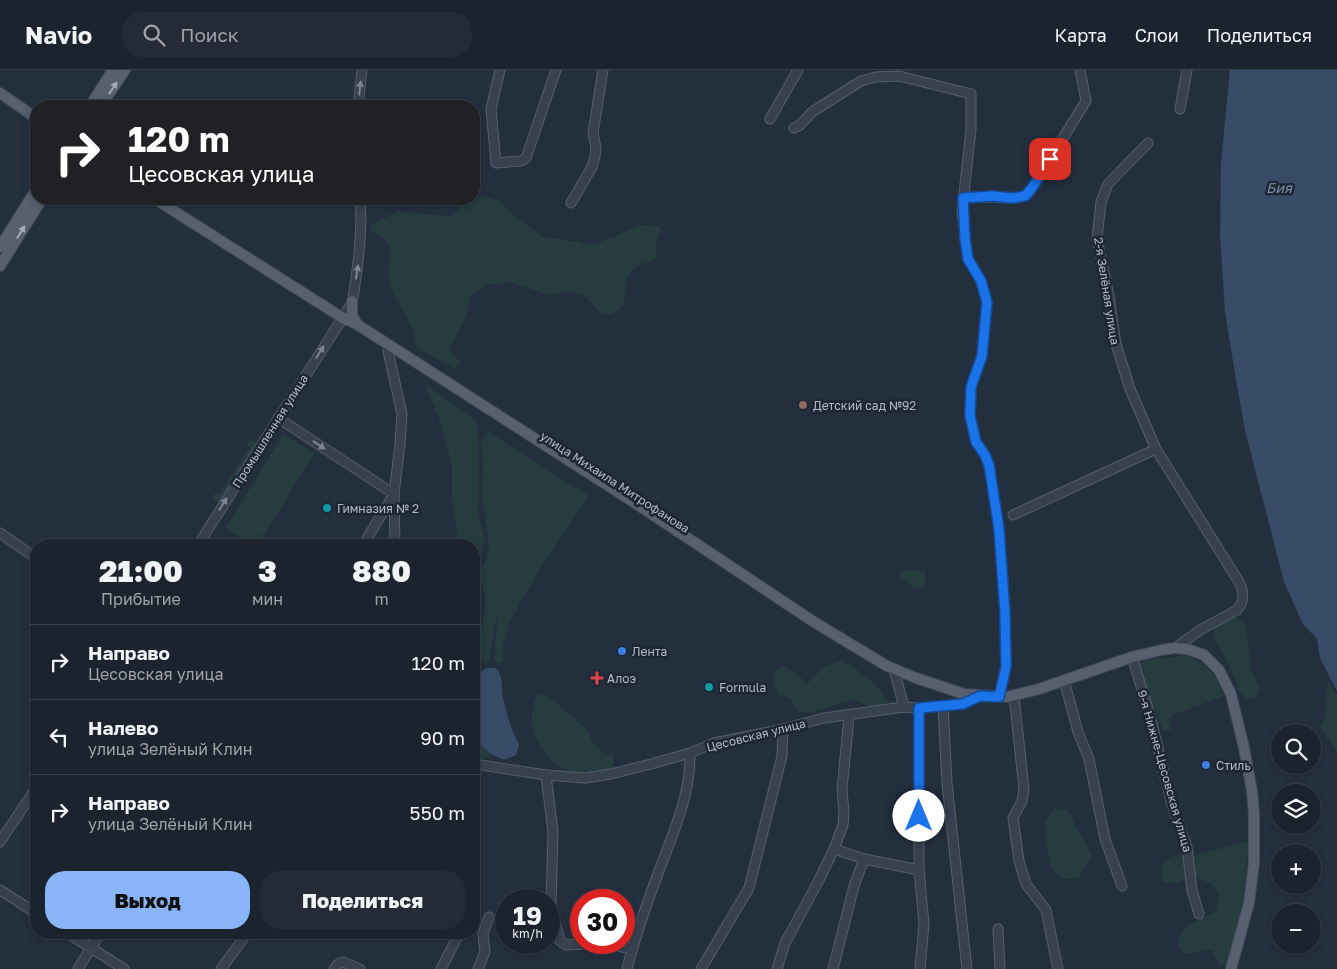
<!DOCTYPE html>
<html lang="ru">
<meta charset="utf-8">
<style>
:root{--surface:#1b232e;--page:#242b36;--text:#f1f3f6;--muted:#a0a4aa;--line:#39404a;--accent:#8ab4f8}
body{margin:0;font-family:"Golos Text",sans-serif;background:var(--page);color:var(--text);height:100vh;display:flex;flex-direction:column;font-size:19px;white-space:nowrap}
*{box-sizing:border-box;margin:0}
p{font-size:16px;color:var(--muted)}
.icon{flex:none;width:28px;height:28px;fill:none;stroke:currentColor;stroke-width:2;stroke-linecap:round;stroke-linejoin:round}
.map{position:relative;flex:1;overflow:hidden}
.drawer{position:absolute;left:30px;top:469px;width:450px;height:400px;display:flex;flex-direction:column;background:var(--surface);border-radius:20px;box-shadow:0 2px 8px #0003,0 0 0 1px var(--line)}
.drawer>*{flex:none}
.guide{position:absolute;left:30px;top:30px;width:450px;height:105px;border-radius:20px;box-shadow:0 2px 8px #0003,0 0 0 1px var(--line);background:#202124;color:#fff;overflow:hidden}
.tools{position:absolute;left:1271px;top:654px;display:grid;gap:10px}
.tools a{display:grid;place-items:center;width:50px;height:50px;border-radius:50%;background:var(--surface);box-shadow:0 2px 8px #0003,0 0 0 1px var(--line);font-size:25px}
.speed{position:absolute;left:495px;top:819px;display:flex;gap:10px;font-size:25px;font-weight:700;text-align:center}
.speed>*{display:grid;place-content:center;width:65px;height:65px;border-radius:50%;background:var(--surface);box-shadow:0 2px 8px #0003,0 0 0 1px var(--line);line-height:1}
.speed small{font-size:12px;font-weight:400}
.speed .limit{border:8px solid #d22;background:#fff;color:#111}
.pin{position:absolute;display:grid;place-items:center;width:42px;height:42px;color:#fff;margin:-21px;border-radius:10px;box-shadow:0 2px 8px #0006}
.me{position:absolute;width:55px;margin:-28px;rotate:0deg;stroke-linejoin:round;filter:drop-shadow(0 0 4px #0008)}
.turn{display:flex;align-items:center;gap:18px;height:105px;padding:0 15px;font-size:22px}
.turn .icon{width:65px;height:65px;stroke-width:2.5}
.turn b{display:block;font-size:35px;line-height:42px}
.eta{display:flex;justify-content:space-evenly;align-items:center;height:85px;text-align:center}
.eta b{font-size:30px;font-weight:800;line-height:35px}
.primary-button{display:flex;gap:10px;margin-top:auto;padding:10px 15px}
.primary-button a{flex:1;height:58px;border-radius:20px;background:var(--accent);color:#111;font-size:20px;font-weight:800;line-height:58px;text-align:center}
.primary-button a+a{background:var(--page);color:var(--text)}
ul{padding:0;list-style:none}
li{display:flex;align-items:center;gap:15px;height:75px;padding:0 15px;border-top:1px solid var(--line)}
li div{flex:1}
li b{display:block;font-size:19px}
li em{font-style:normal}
header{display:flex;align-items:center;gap:30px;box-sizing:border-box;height:70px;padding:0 25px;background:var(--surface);border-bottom:1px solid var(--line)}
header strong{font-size:24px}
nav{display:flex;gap:28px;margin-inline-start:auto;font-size:18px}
.search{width:350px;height:45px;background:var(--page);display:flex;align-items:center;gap:12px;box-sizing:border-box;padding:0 18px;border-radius:20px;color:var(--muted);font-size:19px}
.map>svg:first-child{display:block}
.green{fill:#263c3f}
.water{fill:#394c67}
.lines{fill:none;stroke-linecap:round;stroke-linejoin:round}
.minor-casing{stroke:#565f6c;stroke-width:11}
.major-casing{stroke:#414a57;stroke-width:12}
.minor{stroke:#38414e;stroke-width:9}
.major{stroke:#56606e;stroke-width:10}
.tram{stroke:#5a6575;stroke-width:1}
.oneway{fill:#a1aab7}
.oneway2{fill:#7c8592}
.route-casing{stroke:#114b97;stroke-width:12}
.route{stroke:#1a73e8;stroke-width:9}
.education-dot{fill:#8d6e63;stroke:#1d2633;stroke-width:2}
.culture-dot{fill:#0f9aa8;stroke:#1d2633;stroke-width:2}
.shop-dot{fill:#3f7fe0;stroke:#1d2633;stroke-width:2}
.health-dot{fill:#e0444e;stroke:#1d2633;stroke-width:2}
.labels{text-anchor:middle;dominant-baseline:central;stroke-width:5;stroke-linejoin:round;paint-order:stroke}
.street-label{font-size:12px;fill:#b4bcc9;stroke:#1d2633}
.poi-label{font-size:12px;fill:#b4bcc9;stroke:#1d2633;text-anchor:start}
.water-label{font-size:14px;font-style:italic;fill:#7c92b1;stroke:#1d2633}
</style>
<header>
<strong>Navio</strong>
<div class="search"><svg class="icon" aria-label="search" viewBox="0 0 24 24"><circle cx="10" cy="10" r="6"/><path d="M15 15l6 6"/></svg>Поиск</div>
<nav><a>Карта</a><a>Слои</a><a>Поделиться</a></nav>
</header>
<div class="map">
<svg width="1337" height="899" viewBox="0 0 1337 899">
<rect width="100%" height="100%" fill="#242f3e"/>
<!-- green -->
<g class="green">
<path d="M483 126 501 132 515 146 543 167 594 174 616 166 640 155 659 156 662 160 656 173V189C649 194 643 192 637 196 624 204 626 221 624 234L612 245 601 243 585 226 571 221 550 225 511 212 487 215 470 226 466 246 449 280 461 292 455 299 417 278 413 259 394 225 388 205 390 179 385 168 371 162V155L399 141 452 147 465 130Z"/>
<path d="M424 313 476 351 479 371 478 443 484 467 479 504 487 488 489 475 482 425 483 395 481 371 488 362 589 426 535 507 509 553 503 575 502 593 494 592 498 538 488 594 480 588 477 581C480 556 494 529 478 506L477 514 480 535 474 566V475H459L452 429V395L440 351Z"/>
<path d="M283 364 314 383 258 475H253L226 458Z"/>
<path d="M250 370 257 373 219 433 213 429 215 423H220L250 377 246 374Z"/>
<path d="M900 501H925V518H915L898 507Z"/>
<path d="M1234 545 1246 556 1251 600 1260 619 1256 628 1247 629 1240 623 1228 592 1214 568V558L1223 548Z"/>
<path d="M1185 586C1211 595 1213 602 1224 626L1172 645 1169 648 1172 659 1163 661 1139 595 1145 590Z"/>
<path d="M842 590C861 603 881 614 890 636L874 638 852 630 808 643 798 641 791 629 779 624 773 613 775 601 783 597H786L808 613 825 596Z"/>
<path d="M1328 610 1337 625V685L1335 677 1320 657 1324 652Z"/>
<path d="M538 625H547L587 659 593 673 604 683 614 686 613 698C600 700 583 705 570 701 541 692 521 652 538 625Z"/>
<path d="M474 649 483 676 491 684 481 691 474 689Z"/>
<path d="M1055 738 1067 740 1092 786 1078 808C1073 808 1066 810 1062 808 1046 802 1047 768 1045 752Z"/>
<path d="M1249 771 1243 833 1228 893 1220 896 1212 880 1183 884 1178 872 1186 856 1216 842 1219 824 1212 814 1193 806 1176 813 1163 812 1161 798 1171 786 1187 787Z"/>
</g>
<!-- water -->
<g class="water">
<path d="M1230 0H1337V621L1320 588 1317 569 1303 554 1284 512 1245 360 1236 310 1225 242 1220 165 1221 93Z"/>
<path d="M486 598H496C505 610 500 615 503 628 507 644 511 660 519 674L516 685 504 690C497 687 490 684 484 678 475 667 469 621 475 609 477 604 482 601 486 598Z"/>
</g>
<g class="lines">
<!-- minor casing -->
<g class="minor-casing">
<g id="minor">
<path d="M500 0 491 39 496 93 521 91 526 88 556 0"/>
<path d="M358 36 362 0"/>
<path d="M1180 39 1187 0"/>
<path d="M770 49 798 0"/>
<path d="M794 58 800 55 812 42 861 11 876 7 899 6 971 24V59L962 142 968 189 981 211 987 232 982 286 971 317 970 346 976 372 985 385 989 395 999 459 1005 543 1006 597 999 627"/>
<path d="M1148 73 1108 114 1101 132 1097 169 1109 226 1116 274 1130 319 1156 379 1239 512C1244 522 1245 531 1237 540L1200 560 1175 578"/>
<path d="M963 128C972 128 981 127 991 127 1003 127 1018 132 1029 123L1086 31 1080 0"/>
<path d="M571 133 592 97 595 87 596 78 593 63 603 0"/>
<path d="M390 276 388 281 402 344 400 374 394 424 395 475"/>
<path d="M278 348 394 424 363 475"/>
<path d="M1013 445 1156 379"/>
<path d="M0 463 36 488"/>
<path d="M198 475 352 233C358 199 363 163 360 129"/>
<path d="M1132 587 1150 645 1171 731 1187 777 1192 820 1199 844"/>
<path d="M894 599 904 637"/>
<path d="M1064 610 1078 662 1089 689 1105 769 1122 816"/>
<path d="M1014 626 1024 719 1022 731 1013 748 1019 791 1026 814 1046 840 1058 899"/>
<path d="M943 636 947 713 967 899"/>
<path d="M919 638V800L924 854 920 899"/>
<path d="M474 694 546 705 585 708 611 704 651 694 690 683 714 673 783 659 824 648 904 637 919 638 963 634 980 626"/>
<path d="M546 705 553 762 551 836 560 871 566 875 604 873 632 879"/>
<path d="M0 772 36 718"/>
<path d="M834 779 864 789 919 800"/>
<path d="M0 820 36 843"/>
<path d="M998 859 1000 899"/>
<path d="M66 862 124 899"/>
<path d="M78 899 101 862"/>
<path d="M221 899 248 862"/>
<path d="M334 899 338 894 343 892 360 899"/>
<path d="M441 899 460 862"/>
<path d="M478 899 485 882 483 864 489 847"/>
<path d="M627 899C635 866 647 833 659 801 673 763 691 724 690 683"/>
<path d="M701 899 749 818 782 686 783 659"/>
<path d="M777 899 785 873 818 812 834 779 843 755 844 743 842 720 849 646"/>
<path d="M833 899 854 816 864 789"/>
</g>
</g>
<!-- major casing -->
<g class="major-casing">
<g id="major">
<path d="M0 23 36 48"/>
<path d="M90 36 113 0"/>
<path d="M101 36 125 0"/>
<path d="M155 129 346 250"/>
<path d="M0 177 36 120"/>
<path d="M0 196 42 129"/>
<path d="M352 231V246L358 255"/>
<path d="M342 247 358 255 632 431 814 552 887 596 916 608 964 624 1007 627 1039 619 1132 587 1161 580 1175 578 1187 579 1204 585 1219 600 1231 624 1244 678 1252 721 1254 744V793L1249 833 1231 899"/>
</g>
</g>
<!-- minor -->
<use href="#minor" class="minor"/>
<!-- major -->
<use href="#major" class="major"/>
<!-- tram -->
<g class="tram">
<path d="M94 36 118 0"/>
<path d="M0 189 38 129"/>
</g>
</g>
<!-- one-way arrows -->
<defs><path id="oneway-solid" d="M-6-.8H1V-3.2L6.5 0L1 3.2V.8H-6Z" transform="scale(1.25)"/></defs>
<g class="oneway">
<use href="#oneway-solid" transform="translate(113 18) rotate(-57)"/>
<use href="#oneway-solid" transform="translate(21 162) rotate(-58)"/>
</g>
<g class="oneway2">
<use href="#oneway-solid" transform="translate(360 18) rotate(-84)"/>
<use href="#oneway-solid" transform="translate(357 202) rotate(-80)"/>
<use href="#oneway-solid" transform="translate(320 282) rotate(-58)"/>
<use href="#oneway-solid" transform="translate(319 375) rotate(33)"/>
<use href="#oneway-solid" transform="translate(223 434) rotate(-58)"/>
</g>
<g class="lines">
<!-- route casing -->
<g class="route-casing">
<path id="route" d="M919 746V638L963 634 980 626 999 627 1006 597 1005 543 999 459 989 395 985 385 976 372 970 346 971 317 982 286 987 232 981 211 968 189 965 169 963 128 992 126 1012 128 1025 126 1032 118 1050 89"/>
</g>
<!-- route -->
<use href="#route" class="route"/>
</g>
<!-- markers -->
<circle class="education-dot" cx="803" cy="335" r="5"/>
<g class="culture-dot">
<circle cx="327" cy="438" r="5"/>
<circle cx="709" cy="617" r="5"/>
</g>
<g class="shop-dot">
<circle cx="622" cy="581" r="5"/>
<circle cx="1206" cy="695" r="5"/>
</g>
<path class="health-dot" d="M594.5 600.5h5v5h5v5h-5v5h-5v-5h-5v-5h5z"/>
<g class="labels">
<!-- street labels -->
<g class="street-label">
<text transform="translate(1107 221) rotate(81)">2-я Зелёная улица</text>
<text transform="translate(270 361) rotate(-58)">Промышленная улица</text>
<text transform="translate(615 412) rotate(33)">улица Михаила Митрофанова</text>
<text transform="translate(756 665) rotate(-14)">Цесовская улица</text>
<text transform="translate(1165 701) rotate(74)">9-я Нижне-Цесовская улица</text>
</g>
<!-- poi labels -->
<g class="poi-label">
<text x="813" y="335">Детский сад №92</text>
<text x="337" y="438">Гимназия № 2</text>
<text x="632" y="581">Лента</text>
<text x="607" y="608">Алоэ</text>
<text x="719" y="617">Formula</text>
<text x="1216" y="695">Стиль</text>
</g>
<!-- water labels -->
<g class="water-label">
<text x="1279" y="117">Бия</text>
</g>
</g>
</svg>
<div class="tools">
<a><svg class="icon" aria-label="search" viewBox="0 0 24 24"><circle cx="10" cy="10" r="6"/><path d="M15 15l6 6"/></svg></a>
<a><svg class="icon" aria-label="layers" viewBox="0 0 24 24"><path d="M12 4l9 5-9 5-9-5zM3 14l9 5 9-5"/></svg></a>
<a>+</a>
<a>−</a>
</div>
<div class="speed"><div>19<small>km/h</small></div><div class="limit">30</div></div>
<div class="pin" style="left:1050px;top:89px;background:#d93025"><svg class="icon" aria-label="arrive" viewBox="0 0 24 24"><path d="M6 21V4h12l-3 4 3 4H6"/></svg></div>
<svg class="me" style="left:919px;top:746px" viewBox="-20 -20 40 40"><circle r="19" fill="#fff"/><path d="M0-13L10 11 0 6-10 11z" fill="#1a73e8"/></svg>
<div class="guide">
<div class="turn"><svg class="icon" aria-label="right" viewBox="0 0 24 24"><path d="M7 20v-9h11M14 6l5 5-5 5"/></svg><div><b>120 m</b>Цесовская улица</div></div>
</div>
<section class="drawer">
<div class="eta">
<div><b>21:00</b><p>Прибытие</p></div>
<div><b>3</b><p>мин</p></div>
<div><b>880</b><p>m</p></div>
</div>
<ul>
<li><svg class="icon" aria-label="right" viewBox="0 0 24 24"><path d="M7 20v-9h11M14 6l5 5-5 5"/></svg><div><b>Направо</b><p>Цесовская улица</p></div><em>120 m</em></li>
<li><svg class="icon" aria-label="left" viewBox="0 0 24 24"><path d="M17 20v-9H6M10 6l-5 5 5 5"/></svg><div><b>Налево</b><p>улица Зелёный Клин</p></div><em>90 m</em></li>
<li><svg class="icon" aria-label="right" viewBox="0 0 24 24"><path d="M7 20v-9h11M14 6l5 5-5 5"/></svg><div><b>Направо</b><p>улица Зелёный Клин</p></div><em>550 m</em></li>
</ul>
<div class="primary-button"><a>Выход</a><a>Поделиться</a></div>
</section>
</div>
